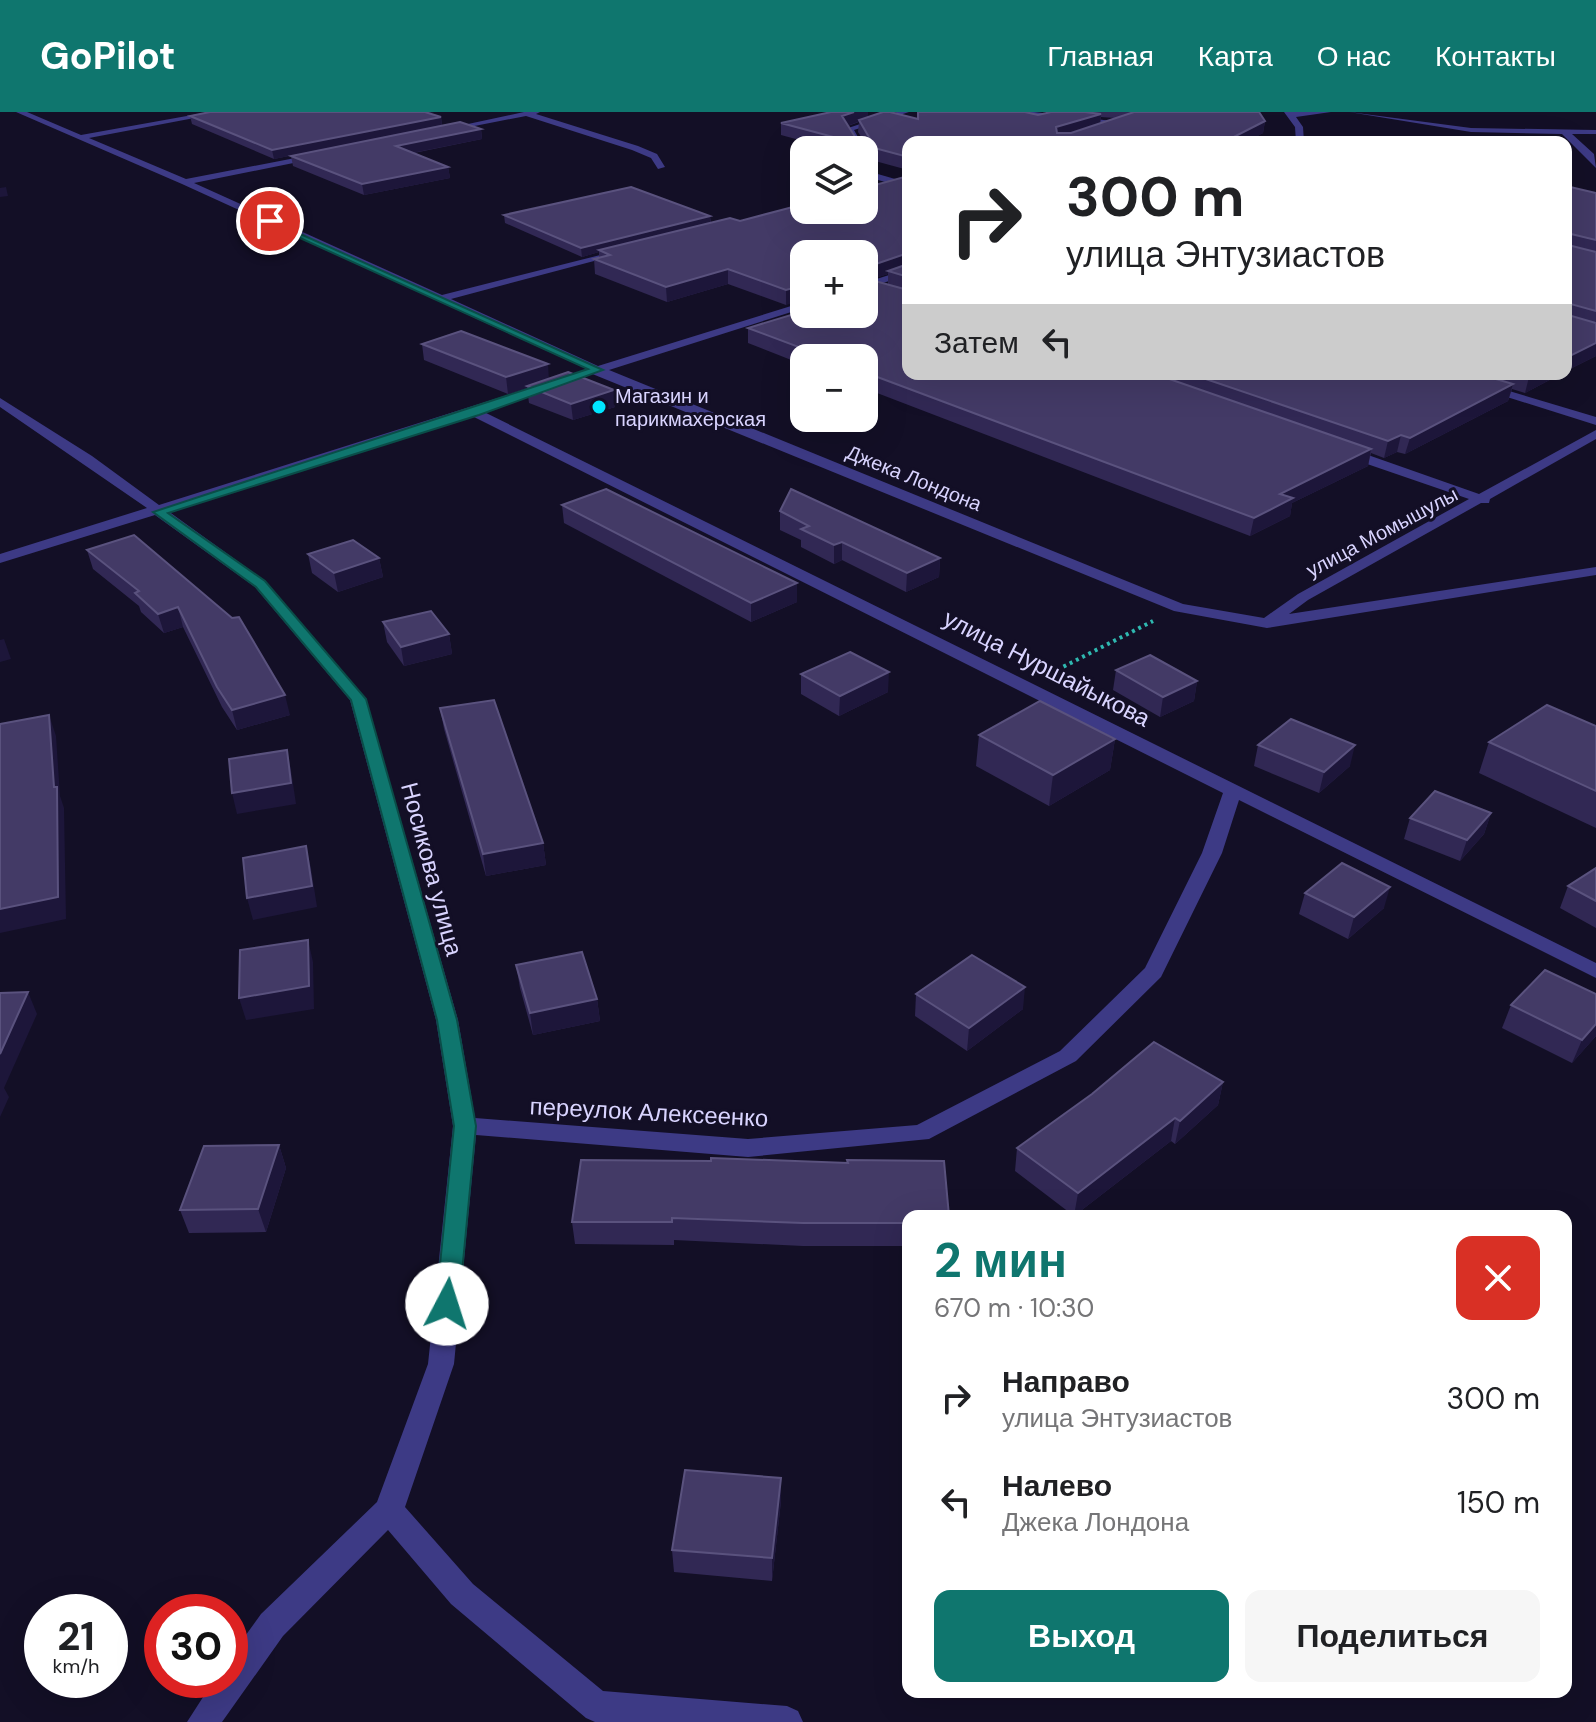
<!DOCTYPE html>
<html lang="ru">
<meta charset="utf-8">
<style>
:root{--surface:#fff;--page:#f6f6f6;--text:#202124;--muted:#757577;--accent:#0f766e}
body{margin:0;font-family:"DM Sans",sans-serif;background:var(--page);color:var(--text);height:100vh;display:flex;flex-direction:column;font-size:30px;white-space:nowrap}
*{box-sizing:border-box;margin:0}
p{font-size:26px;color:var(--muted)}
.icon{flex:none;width:44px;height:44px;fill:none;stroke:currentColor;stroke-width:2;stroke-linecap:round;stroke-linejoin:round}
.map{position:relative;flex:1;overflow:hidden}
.drawer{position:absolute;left:902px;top:1098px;width:670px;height:488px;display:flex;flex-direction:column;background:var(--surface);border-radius:16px;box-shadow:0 8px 32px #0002}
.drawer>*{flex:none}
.guide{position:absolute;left:902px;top:24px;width:670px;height:244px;border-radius:16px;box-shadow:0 8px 32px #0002;background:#fff;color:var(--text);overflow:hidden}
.buttons{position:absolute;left:790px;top:24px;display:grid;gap:16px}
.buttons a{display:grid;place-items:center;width:88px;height:88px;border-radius:16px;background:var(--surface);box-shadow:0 8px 32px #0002;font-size:40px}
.speed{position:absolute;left:24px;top:1482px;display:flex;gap:16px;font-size:40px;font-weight:700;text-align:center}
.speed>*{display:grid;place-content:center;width:104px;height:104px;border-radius:50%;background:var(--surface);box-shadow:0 8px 32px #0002;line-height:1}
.speed small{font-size:20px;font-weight:400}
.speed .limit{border:12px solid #d22;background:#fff;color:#111}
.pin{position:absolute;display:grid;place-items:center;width:68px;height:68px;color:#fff;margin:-34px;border:4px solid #fff;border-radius:50%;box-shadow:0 2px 8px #0007}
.me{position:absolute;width:88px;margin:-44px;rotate:5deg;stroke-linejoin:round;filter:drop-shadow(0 0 6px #0008)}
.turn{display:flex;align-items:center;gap:28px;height:168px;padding:0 32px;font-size:36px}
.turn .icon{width:104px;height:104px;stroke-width:2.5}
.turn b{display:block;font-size:56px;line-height:68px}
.then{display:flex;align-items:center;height:76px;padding:0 32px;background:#0003;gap:16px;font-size:30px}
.round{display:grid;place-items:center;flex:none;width:84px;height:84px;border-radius:16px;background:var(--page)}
.headline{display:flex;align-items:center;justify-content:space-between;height:136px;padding:0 32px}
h1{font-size:48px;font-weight:700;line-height:60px;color:var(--accent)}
.action{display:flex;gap:16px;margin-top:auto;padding:16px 32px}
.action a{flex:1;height:92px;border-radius:16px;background:var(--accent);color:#fff;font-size:32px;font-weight:700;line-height:92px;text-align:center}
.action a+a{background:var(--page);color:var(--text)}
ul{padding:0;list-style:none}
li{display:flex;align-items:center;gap:24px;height:104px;padding:0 32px}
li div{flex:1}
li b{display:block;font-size:30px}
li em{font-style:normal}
header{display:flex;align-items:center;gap:48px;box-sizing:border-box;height:112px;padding:0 40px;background:var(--accent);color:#fff}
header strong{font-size:38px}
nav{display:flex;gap:44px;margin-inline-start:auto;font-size:28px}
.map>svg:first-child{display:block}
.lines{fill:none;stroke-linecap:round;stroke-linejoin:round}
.path{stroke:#2fb8b0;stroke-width:4;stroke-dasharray:3 4;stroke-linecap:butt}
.street{fill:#3d3a85;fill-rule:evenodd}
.wall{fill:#312854;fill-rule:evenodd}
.shaded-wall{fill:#1d163a}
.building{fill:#433a66;stroke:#5a527e;stroke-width:2}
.route{fill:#0f766e;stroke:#0a4d48;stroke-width:2}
.poi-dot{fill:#00e5ff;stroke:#130f26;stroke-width:3}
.labels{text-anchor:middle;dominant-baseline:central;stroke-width:6;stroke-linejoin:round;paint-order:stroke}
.far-poi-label{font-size:20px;fill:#d9d4ff;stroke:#130f26;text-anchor:start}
.far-street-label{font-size:20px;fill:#d9d4ff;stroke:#130f26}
.street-label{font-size:24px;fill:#d9d4ff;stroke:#130f26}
</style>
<header>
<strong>GoPilot</strong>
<nav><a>Главная</a><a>Карта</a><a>О нас</a><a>Контакты</a></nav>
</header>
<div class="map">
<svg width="1596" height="1610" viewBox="0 0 1596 1610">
<rect width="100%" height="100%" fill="#130f26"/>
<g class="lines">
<!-- path -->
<path class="path" d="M1051 561 1153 509"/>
<!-- street -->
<g class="street">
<path d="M16 0H27L81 23 209 0H226L89 26 186 67 321 41 318 46 194 71 442 183 628 136V140L451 187 598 254 804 190V196L609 258 1183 492 1264 506 1298 482 1469 387 1341 343V337H1351L1479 382 1596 318V327L1490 387 1489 391H1481L1308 488 1289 502 1596 455V463L1267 516 1174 499 590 261 589 258 182 72Z"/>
<path d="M524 0H540L536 2 638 34 657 42 665 55 658 57 651 46 632 38 526 4 444 20 440 18Z"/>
<path d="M897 0H909L854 18 867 41 859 38 845 17Z"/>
<path d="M1005 0H1034L1130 11 1126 13Z"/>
<path d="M1284 0H1331L1296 5 1303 15 1304 30H1296L1295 15Z"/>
<path d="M1349 0 1471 16 1596 18V22H1572L1594 42 1596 56 1562 22 1471 20Z"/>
<path d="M864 58 902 69 903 71 899 74 864 64Z"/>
<path d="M908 157V163L864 177V171Z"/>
<path d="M1434 262H1452L1596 305V313Z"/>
<path d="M549 270 559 273 482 299 1596 851V866L1239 688 1222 741 1161 865 1076 949 929 1027 748 1045 476 1023 454 1252 405 1395 473 1472 603 1579 787 1594 798 1599 803 1610H595L586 1606 451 1492 388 1418 283 1524 222 1610H187L214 1568H230V1545L261 1502 377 1390 428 1252 453 1014 436 908 350 588 255 475 155 403 0 451V442L147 396 0 295V286L92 344 159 393ZM470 303 1223 681 1202 741 1145 856 1060 939 917 1013 748 1027 475 1006 458 908 366 587 265 469 168 399Z"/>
</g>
</g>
<!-- wall -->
<g class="wall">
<path d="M210 0H434L428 1 441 5 442 13 274 47 192 12 190 4Z"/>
<path d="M831 0H868V5L917 7 1038 3 1051 0H1259L1265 9 1263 21 1246 30H908V58L864 46V38H836L781 23V11ZM1101 5 1115 6 1100 11ZM859 10 858 20 865 31 857 28 848 14Z"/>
<path d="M481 17 482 27 414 41 448 55 450 66 364 83 293 54 291 44Z"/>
<path d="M908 64V262H1561L1525 281 1512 277 1508 289 1405 342 1397 340 1384 346 1371 341 1368 354 1292 391 1290 404 1250 424 864 276V246H804V253L748 231V216L864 202V142L786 193 728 172 667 190 595 162 594 147 599 146V140L582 145 505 111 504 103 710 104 711 111 740 109ZM888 162V172L871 168 878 165Z"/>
<path d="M1566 74 1596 81V244L1566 259Z"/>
<path d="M422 232 549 267 614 278 615 295 573 308 529 291 527 276 508 282 424 248Z"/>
<path d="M562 393 797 490 751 510 564 411Z"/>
<path d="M780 399 940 446 939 465 906 480 842 448 834 452 801 435V428L780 418Z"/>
<path d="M134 423 290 603 237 618 222 595 183 515 164 521 141 500 139 494 93 457 87 438Z"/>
<path d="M308 442 379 446 383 465 338 480 312 461Z"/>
<path d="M383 510 449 522 452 542 404 554 387 530Z"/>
<path d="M1116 558 1197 569 1194 589 1160 605 1113 578Z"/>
<path d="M801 562 888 580 839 604 801 582Z"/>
<path d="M440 596 543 731 546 753 486 764 444 617Z"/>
<path d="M1596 614V716L1479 661 1489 630Z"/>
<path d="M979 623 1115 627 1110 658 1049 694 976 654Z"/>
<path d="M1258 633 1350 654 1319 681 1254 654Z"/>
<path d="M1491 701 1484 722 1460 749 1404 727 1410 706Z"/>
<path d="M1596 756V816L1560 796 1568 774Z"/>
<path d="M1305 781 1384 796 1348 827 1299 802Z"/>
<path d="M516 853 597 887 600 909 533 923 520 876Z"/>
<path d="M916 882 1023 897 967 939 915 904Z"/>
<path d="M1596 882V924L1572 951 1502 916 1511 893Z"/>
<path d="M1223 970 1218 993 1175 1032 1171 1029 1074 1104 1015 1059 1017 1036Z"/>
<path d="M279 1033 286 1056 266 1120 189 1121 180 1098Z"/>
<path d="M581 1048 908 1104V1134H803L674 1128V1133L575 1132 572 1110Z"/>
<path d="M781 1366V1389L772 1469 674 1460 672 1438Z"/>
</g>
<!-- shaded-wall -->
<g class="shaded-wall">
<path d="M854 0H868V6L842 16V4Z"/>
<path d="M1101 2 1100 13 1055 27 1056 15Z"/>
<path d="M441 5 442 13 274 47 272 38Z"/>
<path d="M1265 9 1263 21 1246 30H1224Z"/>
<path d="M481 17 482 27 397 44 396 34Z"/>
<path d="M448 55 450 66 364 83 362 72Z"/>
<path d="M6 75 8 84 0 85V76Z"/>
<path d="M710 104 711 112 599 138V140L582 145 581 136Z"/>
<path d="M908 141V155L888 159V162L864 170V156Z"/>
<path d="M728 157V172L667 190 666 175Z"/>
<path d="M804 173V188L786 193V178Z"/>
<path d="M1596 231V244L1566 259V246Z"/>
<path d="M548 252 549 269 527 274V276L508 282 506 265Z"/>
<path d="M1534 262H1561L1525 281 1529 265Z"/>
<path d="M1513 272 1508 289 1405 342 1410 326Z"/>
<path d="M614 278 615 295 573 308 571 292Z"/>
<path d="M1401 323 1397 340 1384 346 1388 329Z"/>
<path d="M1371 337 1368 354 1292 391 1290 404 1250 424 1254 406 1280 382Z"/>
<path d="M842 430V448L834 452V433Z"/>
<path d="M379 446 383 465 338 480 334 461Z"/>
<path d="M940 446 939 465 906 480 907 461Z"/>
<path d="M797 471V490L751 510V491Z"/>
<path d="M178 495 183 515 164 521 158 502Z"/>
<path d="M449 522 452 542 404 554 401 535Z"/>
<path d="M4 527 11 547 0 550V528Z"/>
<path d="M889 560 888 580 839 604 840 584Z"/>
<path d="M1197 569 1194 589 1160 605 1163 585Z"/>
<path d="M285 583 290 603 237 618 232 598Z"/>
<path d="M49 603 56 624 60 684 64 696 66 807 0 821V797L54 675Z"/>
<path d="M1115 627 1110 658 1049 694 1053 663Z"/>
<path d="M1355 633 1350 654 1319 681 1324 660Z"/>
<path d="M287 638 291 658 296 692 237 702 232 681Z"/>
<path d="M1491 701 1484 722 1460 749 1467 728Z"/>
<path d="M543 731 546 753 486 764 483 742Z"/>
<path d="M306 734 311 756 317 795 253 808 247 786Z"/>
<path d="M1390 775 1384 796 1348 827 1354 805Z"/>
<path d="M308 828 313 850 314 897 246 908 239 886Z"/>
<path d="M1025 875 1023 897 967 939 969 916Z"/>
<path d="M28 880 37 902 4 976 9 985 0 1005V942Z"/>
<path d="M597 887 600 909 533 923 530 901Z"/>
<path d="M1596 912V924L1572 951 1582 928Z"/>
<path d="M1223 970 1218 993 1175 1032 1180 1009Z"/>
<path d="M1175 1006 1171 1029 1074 1104 1078 1081Z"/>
<path d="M279 1033 286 1056 266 1120 258 1097Z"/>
<path d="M781 1366V1389L772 1469V1446Z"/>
</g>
<!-- building -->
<g class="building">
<path d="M210 0H425L441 5 272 38 190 4Z"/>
<path d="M831 0H854L842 4 857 28 866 32 870 27 859 8 883 0H890L918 7V0H1025L1038 3 1051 0H1085L1101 2 1056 15 1057 21H1071L1134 0H1259L1265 9 1224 30H908V45L781 11Z"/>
<path d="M460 10 481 17 396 34 448 55 362 72 291 44Z"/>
<path d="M908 64V141L864 156V142H804V173L786 178 728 157 666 175 594 147 610 143 599 138 730 106 740 109 804 92V98H864V76Z"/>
<path d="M1566 74 1596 81V128L1571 122 1568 133 1596 140V199L1571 192 1567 195 1568 203 1596 211V231L1566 246Z"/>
<path d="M631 75 710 104 581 136 504 103Z"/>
<path d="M908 152V165L888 159Z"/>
<path d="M864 166 908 178V262H1155L1371 337 1280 382 1293 386 1254 406 864 260V246H828L748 216 804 199V202H864Z"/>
<path d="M461 219 548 252 506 265 422 232Z"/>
<path d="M568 260 614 278 571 292 527 274Z"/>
<path d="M1191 262H1479L1513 272 1410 326 1401 323 1388 329Z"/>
<path d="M606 377 797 471 751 491 562 393Z"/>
<path d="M791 377 940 446 907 461 842 430 834 433 801 417 809 414 780 399Z"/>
<path d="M134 423 232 506 239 505 285 583 232 598 217 575 178 495 158 502 135 481 139 479 87 438Z"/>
<path d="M353 428 379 446 334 461 308 442Z"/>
<path d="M431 499 449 522 401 535 383 510Z"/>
<path d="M850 540 889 560 840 584 801 562Z"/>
<path d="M1150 543 1197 569 1163 585 1116 558Z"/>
<path d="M494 588 543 731 483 742 440 596Z"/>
<path d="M1040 589 1115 627 1053 663 979 623Z"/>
<path d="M1547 593 1596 614V679L1489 630Z"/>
<path d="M49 603 54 675H57L58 785 0 797V612Z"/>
<path d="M1291 607 1355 633 1324 660 1258 633Z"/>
<path d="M287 638 291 671 232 681 229 647Z"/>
<path d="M1435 679 1491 701 1467 728 1410 706Z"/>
<path d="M306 734 312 774 247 786 243 746Z"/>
<path d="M1342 751 1390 775 1354 805 1305 781Z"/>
<path d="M1596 756V789L1568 774Z"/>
<path d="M308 828 309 874 239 886 240 838Z"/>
<path d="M582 840 597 887 530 901 516 853Z"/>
<path d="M972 843 1025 875 969 916 916 882Z"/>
<path d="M1545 858 1596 882V912L1582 928 1511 893Z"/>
<path d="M28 880 0 942V881Z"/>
<path d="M1154 930 1223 970 1180 1009 1175 1006 1078 1081 1017 1036 1092 982Z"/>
<path d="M279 1033 258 1097 180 1098 204 1034Z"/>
<path d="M711 1046 848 1051 847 1048 944 1049 949 1104H908V1111H803L672 1106V1110H572L581 1048 711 1049Z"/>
<path d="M685 1358 781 1366 772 1446 672 1438Z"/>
</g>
<!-- route -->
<path class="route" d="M267 107 603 258 479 303 168 401 265 469 366 587 457 908 476 1014 459 1192 456 1199 447 1202 439 1199 436 1192 454 1014 437 908 351 588 256 475 153 400 588 257 267 111Z"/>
<!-- markers -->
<circle class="poi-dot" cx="599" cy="295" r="8"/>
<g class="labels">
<!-- far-poi labels -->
<g class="far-poi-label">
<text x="615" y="284">Магазин и<tspan x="615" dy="23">парикмахерская</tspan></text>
</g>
<!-- far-street labels -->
<g class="far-street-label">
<text transform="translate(914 366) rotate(22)">Джека Лондона</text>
<text transform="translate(1382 420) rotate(-28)">улица Момышулы</text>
</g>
<!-- street labels -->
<g class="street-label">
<text transform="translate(1047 556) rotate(27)">улица Нуршайыкова</text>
<text transform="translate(432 757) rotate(75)">Носикова улица</text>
<text transform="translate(649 1000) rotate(3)">переулок Алексеенко</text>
</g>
</g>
</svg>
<div class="buttons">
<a><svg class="icon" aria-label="layers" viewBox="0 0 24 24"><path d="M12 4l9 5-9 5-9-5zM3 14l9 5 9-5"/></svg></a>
<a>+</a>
<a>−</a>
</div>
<div class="speed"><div>21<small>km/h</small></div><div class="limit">30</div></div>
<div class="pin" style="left:270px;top:109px;background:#d93025"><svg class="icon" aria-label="arrive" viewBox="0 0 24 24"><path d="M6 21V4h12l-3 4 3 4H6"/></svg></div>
<svg class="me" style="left:447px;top:1192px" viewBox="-20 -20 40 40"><circle r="19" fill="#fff"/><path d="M0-13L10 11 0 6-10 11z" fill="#0f766e"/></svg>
<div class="guide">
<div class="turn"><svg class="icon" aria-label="right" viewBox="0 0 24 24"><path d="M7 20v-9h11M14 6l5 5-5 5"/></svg><div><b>300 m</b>улица Энтузиастов</div></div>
<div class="then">Затем<svg class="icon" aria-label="left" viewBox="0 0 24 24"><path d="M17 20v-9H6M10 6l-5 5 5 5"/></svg></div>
</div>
<section class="drawer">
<div class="headline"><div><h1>2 мин</h1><p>670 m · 10:30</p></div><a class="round" style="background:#d93025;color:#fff"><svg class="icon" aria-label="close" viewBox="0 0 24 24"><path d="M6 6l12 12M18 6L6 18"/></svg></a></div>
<ul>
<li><svg class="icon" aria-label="right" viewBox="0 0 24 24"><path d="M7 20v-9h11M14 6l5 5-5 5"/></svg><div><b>Направо</b><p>улица Энтузиастов</p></div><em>300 m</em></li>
<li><svg class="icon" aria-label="left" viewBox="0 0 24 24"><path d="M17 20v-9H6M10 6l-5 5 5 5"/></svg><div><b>Налево</b><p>Джека Лондона</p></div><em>150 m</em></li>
</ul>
<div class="action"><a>Выход</a><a>Поделиться</a></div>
</section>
</div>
